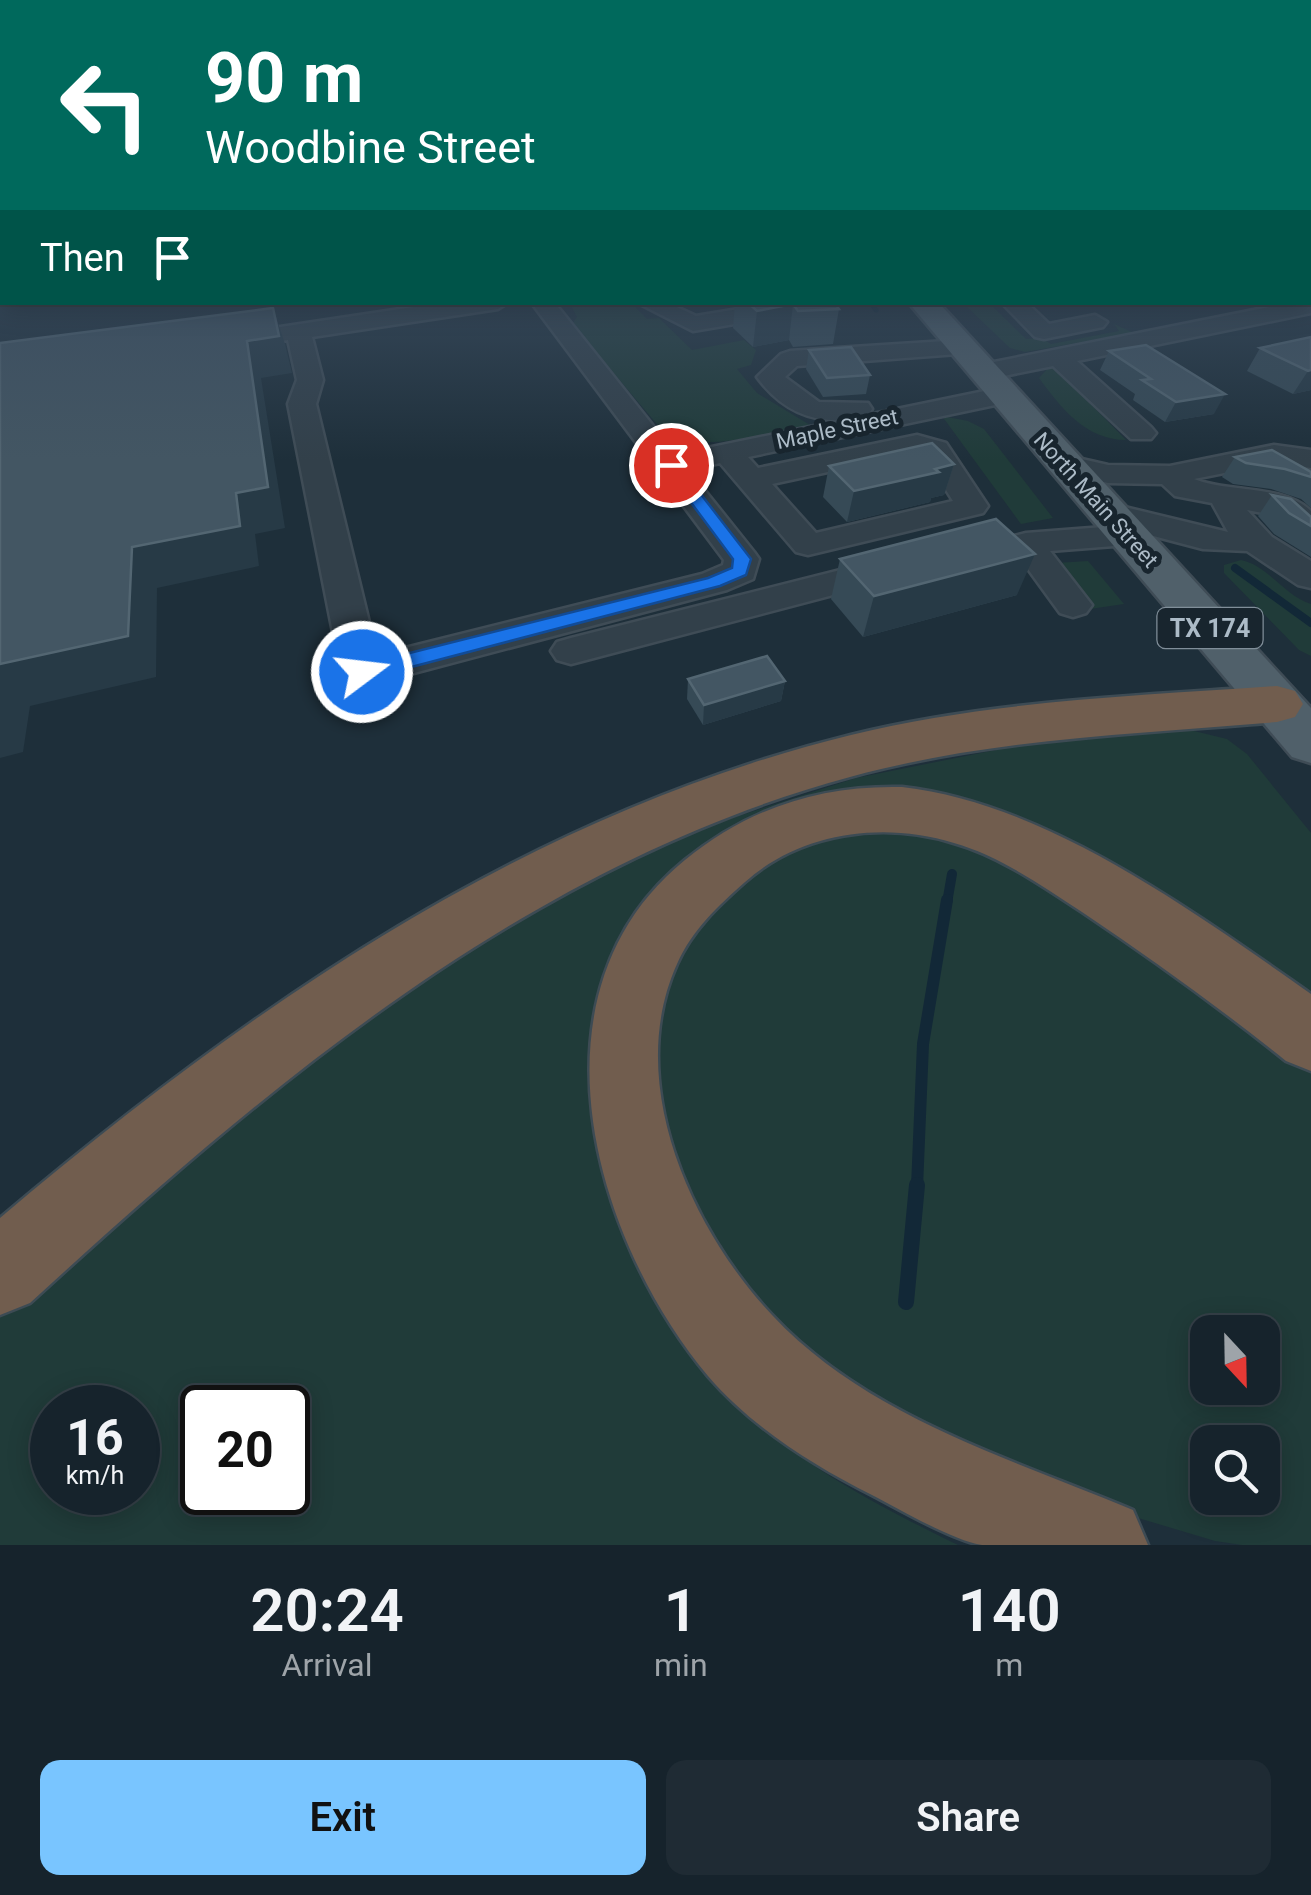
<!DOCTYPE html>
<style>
:root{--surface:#16232c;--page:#1f2b34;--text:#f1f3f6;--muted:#9ea4a9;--line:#354048;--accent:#79c5ff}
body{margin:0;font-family:Roboto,sans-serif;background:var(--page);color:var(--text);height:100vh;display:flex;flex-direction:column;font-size:38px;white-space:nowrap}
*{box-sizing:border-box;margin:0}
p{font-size:32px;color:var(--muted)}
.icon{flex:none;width:55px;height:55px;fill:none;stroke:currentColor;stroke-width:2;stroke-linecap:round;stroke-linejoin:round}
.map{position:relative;height:1545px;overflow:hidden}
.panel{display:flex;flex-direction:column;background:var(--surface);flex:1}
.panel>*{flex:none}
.banner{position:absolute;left:0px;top:0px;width:1312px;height:305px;box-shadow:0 5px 25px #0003,0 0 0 2px var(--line);background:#00695c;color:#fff;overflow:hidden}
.needle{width:65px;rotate:158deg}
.fabs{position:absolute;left:1190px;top:1315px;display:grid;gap:20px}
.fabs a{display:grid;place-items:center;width:90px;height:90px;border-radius:20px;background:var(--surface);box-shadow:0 5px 25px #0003,0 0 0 2px var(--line);font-size:50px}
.speed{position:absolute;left:30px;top:1385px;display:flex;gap:20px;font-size:50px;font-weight:700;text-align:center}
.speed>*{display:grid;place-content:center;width:130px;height:130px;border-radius:50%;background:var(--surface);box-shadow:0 5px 25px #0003,0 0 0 2px var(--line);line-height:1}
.speed small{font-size:25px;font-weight:400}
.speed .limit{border:5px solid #111;border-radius:15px;background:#fff;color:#111}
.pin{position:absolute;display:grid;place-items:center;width:85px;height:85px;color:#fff;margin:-42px;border:5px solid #fff;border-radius:50%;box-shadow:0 2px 10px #0007}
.me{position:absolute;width:110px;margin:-55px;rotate:75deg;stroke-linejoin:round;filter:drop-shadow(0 0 8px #0008)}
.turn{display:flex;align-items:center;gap:35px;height:210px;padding:0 40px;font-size:45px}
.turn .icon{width:130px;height:130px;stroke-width:2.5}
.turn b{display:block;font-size:70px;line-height:85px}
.then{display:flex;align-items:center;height:95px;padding:0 40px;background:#0003;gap:20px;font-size:38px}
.eta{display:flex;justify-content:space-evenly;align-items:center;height:170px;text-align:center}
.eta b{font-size:60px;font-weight:600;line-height:70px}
.primary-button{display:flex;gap:20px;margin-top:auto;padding:20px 40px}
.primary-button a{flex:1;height:115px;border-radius:20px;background:var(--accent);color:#111;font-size:40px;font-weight:600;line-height:115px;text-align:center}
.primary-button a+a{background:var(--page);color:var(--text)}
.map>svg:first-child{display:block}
.green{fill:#203b39;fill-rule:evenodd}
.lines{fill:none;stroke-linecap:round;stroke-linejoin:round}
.stream-far4{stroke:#122837;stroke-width:5}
.stream-far3{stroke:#122837;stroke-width:8}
.stream-far2{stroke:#122837;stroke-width:10}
.stream-far1{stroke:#122837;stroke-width:12}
.stream{stroke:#122837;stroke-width:16}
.minor-casing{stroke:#3f4c56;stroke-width:5}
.major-casing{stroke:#3f4c56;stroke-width:5}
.highway-casing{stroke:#3d4b54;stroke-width:5}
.minor{fill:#32404a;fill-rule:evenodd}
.major{fill:#50606a;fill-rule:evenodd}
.highway{fill:#715d4e;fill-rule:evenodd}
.wall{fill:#364a56}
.shaded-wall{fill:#273a46}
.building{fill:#435663;stroke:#536672;stroke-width:2.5}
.route{fill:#1a73e8;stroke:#114b97;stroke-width:2.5}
.labels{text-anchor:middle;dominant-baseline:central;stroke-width:10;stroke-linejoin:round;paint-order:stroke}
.far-street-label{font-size:22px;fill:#acbbc7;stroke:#18252e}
.shield{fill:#18252e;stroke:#808e99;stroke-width:2.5}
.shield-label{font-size:25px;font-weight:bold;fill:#acbbc7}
</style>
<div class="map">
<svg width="1311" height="1545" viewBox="0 0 1311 1545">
<rect width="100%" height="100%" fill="#1e2f3a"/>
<!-- green -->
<g class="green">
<path d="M569 302 631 303 647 319 659 318 692 350 744 340 756 350 751 365 737 369 757 393 810 425C771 433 705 452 667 436L572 324 577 317Z"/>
<path d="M970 303H1001L991 305 1026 339 1041 338 1051 344 1119 331 1114 324 1134 333 1025 352 1010 348 966 306Z"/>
<path d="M1050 366 1059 368 1057 370 1126 440C1086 440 1061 408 1039 378Z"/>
<path d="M942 416 968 421 984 429 1053 518 1021 524Z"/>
<path d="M1241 560C1269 566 1283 595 1311 604V656L1299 650 1224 573V565Z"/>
<path d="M1088 561 1124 604 1090 609 1056 563Z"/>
<path d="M1190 730 1227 739 1247 754 1311 833V1008L1150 900 823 803 614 997 744 1412C813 1472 877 1505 958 1545H0V1317L154 1177 419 978 625 863 729 819 856 778 1021 745ZM52 1408H138V1492H52ZM202 1408H288V1492H202Z"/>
<path d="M865 832 946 837 997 851 1311 1049V1545H1242L1215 1541 1028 1485 946 1453 735 1297 658 1133 654 1034 680 952 728 888 793 849ZM1208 1332H1262V1388H1208ZM1208 1442H1262V1498H1208Z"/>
</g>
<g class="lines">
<!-- stream-far4 -->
<path class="stream-far4" d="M870 302 876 310"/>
<!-- stream-far3 -->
<path class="stream-far3" d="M1235 568 1311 623"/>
<!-- stream-far2 -->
<path class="stream-far2" d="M947 903 952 874"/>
<!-- stream-far1 -->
<path class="stream-far1" d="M917 1187 923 1044 947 900"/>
<!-- stream -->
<path class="stream" d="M906 1302 917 1185"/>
<!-- minor casing -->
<g class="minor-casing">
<g id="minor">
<rect x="0" y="263" width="2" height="12"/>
<path d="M1311 299V313L1077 361 1151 427 1156 433 1151 439H1131L1053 366 984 380 971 372 984 364 1294 302H1310Z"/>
<path d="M447 302H509L498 309 312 337 323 380 316 404 377 655 702 574 723 565 724 560 531 302H554L754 552 759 559 753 579 727 590 361 687 347 683 341 673 288 404 297 380 288 340 267 343 255 336 267 329Z"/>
<path d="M636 302H666L696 316 780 302H835L824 309 693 331Z"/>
<path d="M1001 302H1026L1049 324 1095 315 1107 322 1103 327 1044 339 1035 337Z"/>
<path d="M962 340 975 348 971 353 797 366 785 377 819 402 868 403 872 409 868 415 1004 387 1018 395 1014 401 748 457 758 468 917 435 946 443 988 506 983 513 808 555 796 552 720 463 702 467 691 464 687 458 691 452 702 449 844 420C807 422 779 407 757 377L781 354 790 351ZM916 453 924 455 953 501 816 533 772 484Z"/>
<path d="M1274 445 1311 450V468L1274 463 1194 479C1229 493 1282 484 1311 511V539L1299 536 1278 516 1247 510 1272 537 1311 561V588L1298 585 1247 551 1203 549 1142 533 1139 542 1127 545 1050 551 1092 605 1086 613 1073 617 1060 613 1009 543 1014 536 1026 533 1117 526 1096 520 1092 513 1096 506 1108 503 1228 532 1212 503 1175 496 1162 484 1108 483 1053 470 1049 464 1053 458 1064 455 1108 465 1170 466Z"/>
<path d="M892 557 905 560 910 568 905 576 571 664 557 660 551 651 557 642 571 638Z"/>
</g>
</g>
<!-- major casing -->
<g class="major-casing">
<path id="major" d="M908 302H938L1311 708V763L1292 757Z"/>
</g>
<!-- highway casing -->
<g class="highway-casing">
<g id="highway">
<path d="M1277 686 1295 691 1303 704 1295 717 1277 722C1135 734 988 739 850 777 529 864 270 1083 30 1303L0 1315V1218C252 1005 525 815 851 735 989 701 1135 696 1277 686Z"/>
<path d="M902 787C1046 803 1194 912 1311 994V1071L1286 1061C1220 1008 1152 959 1082 912 1042 886 1000 856 954 843 883 821 801 832 745 882 718 906 692 930 677 964 624 1081 690 1228 772 1315 866 1416 1009 1458 1133 1510L1148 1545C1110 1545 1072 1545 1034 1545 1017 1545 998 1545 982 1545 954 1541 899 1509 872 1495 812 1465 752 1427 708 1376 592 1237 523 991 685 860 749 808 820 785 902 787Z"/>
</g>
</g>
<!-- minor -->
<use href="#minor" class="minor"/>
<!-- major -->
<use href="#major" class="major"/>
<!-- highway -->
<use href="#highway" class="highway"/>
</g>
<!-- wall -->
<g class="wall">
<path d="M735 302H834L839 309 833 344 793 347 789 340 753 347 733 328Z"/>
<path d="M1311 337V390L1293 394 1247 371 1260 348Z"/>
<path d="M809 350 870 375 866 394 823 397 806 369Z"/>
<path d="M1109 351 1214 414 1165 422 1133 400 1135 394 1100 370Z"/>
<path d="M1235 457 1311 472V508L1301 499 1271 489 1233 484 1222 477Z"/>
<path d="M954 464 944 495 931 498 930 502 847 522 823 497 829 466Z"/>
<path d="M1272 495 1311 517V557L1274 534 1258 516Z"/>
<path d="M840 559 1017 595 863 637 831 599Z"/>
<path d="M688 679 785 681 781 701 703 725 687 699Z"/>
</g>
<!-- shaded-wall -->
<g class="shaded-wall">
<path d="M793 304 789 340 753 347 757 311Z"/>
<path d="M273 308 285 344 292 373 261 378 285 528 255 534 259 566 157 588 156 677 30 706 23 752 0 758V664L132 547 236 493 247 341Z"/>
<path d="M1311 370V390L1293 394 1308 371Z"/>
<path d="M1225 394 1214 414 1165 422 1176 402Z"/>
<path d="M954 464 944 495 931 498 930 502 847 522 854 491Z"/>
<path d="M1035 554 1017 595 863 637 874 596Z"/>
<path d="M785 681 781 701 703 725 704 705Z"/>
</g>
<!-- building -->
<g class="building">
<path d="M747 302H834L839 309 798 311 793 304 757 311Z"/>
<path d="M273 308 279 336 247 341 268 487 236 493 240 526 132 547 128 636 0 664V343Z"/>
<path d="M1311 337V370L1308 371 1260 348Z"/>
<path d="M1146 345 1225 394 1176 402 1142 380 1151 379 1109 351Z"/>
<path d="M851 347 870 375 827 378 809 350Z"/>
<path d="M932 443 954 464 935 469 939 472 854 491 829 466Z"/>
<path d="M1272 450 1311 472V477L1285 469 1246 463 1235 457Z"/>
<path d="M1272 495 1291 499 1311 517V526L1289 513Z"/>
<path d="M996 519 1035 554 874 596 840 559Z"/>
<path d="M767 656 785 681 704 705 688 679Z"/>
</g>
<!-- sky -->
<linearGradient id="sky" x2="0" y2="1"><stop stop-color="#101a20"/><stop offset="0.53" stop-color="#3b4d60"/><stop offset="1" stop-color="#3b4d60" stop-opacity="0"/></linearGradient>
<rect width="1311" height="460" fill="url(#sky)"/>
<!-- route -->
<path class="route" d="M671 461 676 462 751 559 746 575 720 586 362 680 354 678V667L708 578 732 568 733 559 663 465Z"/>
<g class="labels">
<!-- far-street labels -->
<g class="far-street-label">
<text transform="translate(837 429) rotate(-12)">Maple Street</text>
<text transform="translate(1096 500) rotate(48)">North Main Street</text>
</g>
<!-- shield labels -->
<rect class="shield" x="1157.5" y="608" width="105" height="40" rx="8"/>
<g class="shield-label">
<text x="1210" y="628">TX 174</text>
</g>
</g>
</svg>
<div class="fabs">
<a><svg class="needle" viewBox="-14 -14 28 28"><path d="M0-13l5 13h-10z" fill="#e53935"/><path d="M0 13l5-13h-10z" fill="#9ea4a9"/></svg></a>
<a><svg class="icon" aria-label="search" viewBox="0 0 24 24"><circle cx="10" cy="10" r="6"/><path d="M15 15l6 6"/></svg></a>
</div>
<div class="speed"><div>16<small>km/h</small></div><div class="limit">20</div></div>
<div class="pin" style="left:671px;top:465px;background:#d93025"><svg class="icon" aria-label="arrive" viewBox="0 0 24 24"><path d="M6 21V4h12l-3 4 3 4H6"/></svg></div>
<svg class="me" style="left:362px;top:672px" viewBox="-20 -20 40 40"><circle r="17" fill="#1a73e8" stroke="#fff" stroke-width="3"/><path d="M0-11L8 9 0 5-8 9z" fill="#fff"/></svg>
<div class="banner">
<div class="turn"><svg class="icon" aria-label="left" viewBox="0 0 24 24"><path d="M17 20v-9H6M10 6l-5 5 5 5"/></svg><div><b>90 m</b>Woodbine Street</div></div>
<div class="then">Then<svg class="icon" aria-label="arrive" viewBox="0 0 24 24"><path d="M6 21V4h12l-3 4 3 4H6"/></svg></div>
</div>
</div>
<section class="panel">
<div class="eta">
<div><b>20:24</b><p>Arrival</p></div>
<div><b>1</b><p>min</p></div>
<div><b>140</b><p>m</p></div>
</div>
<div class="primary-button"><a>Exit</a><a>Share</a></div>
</section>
